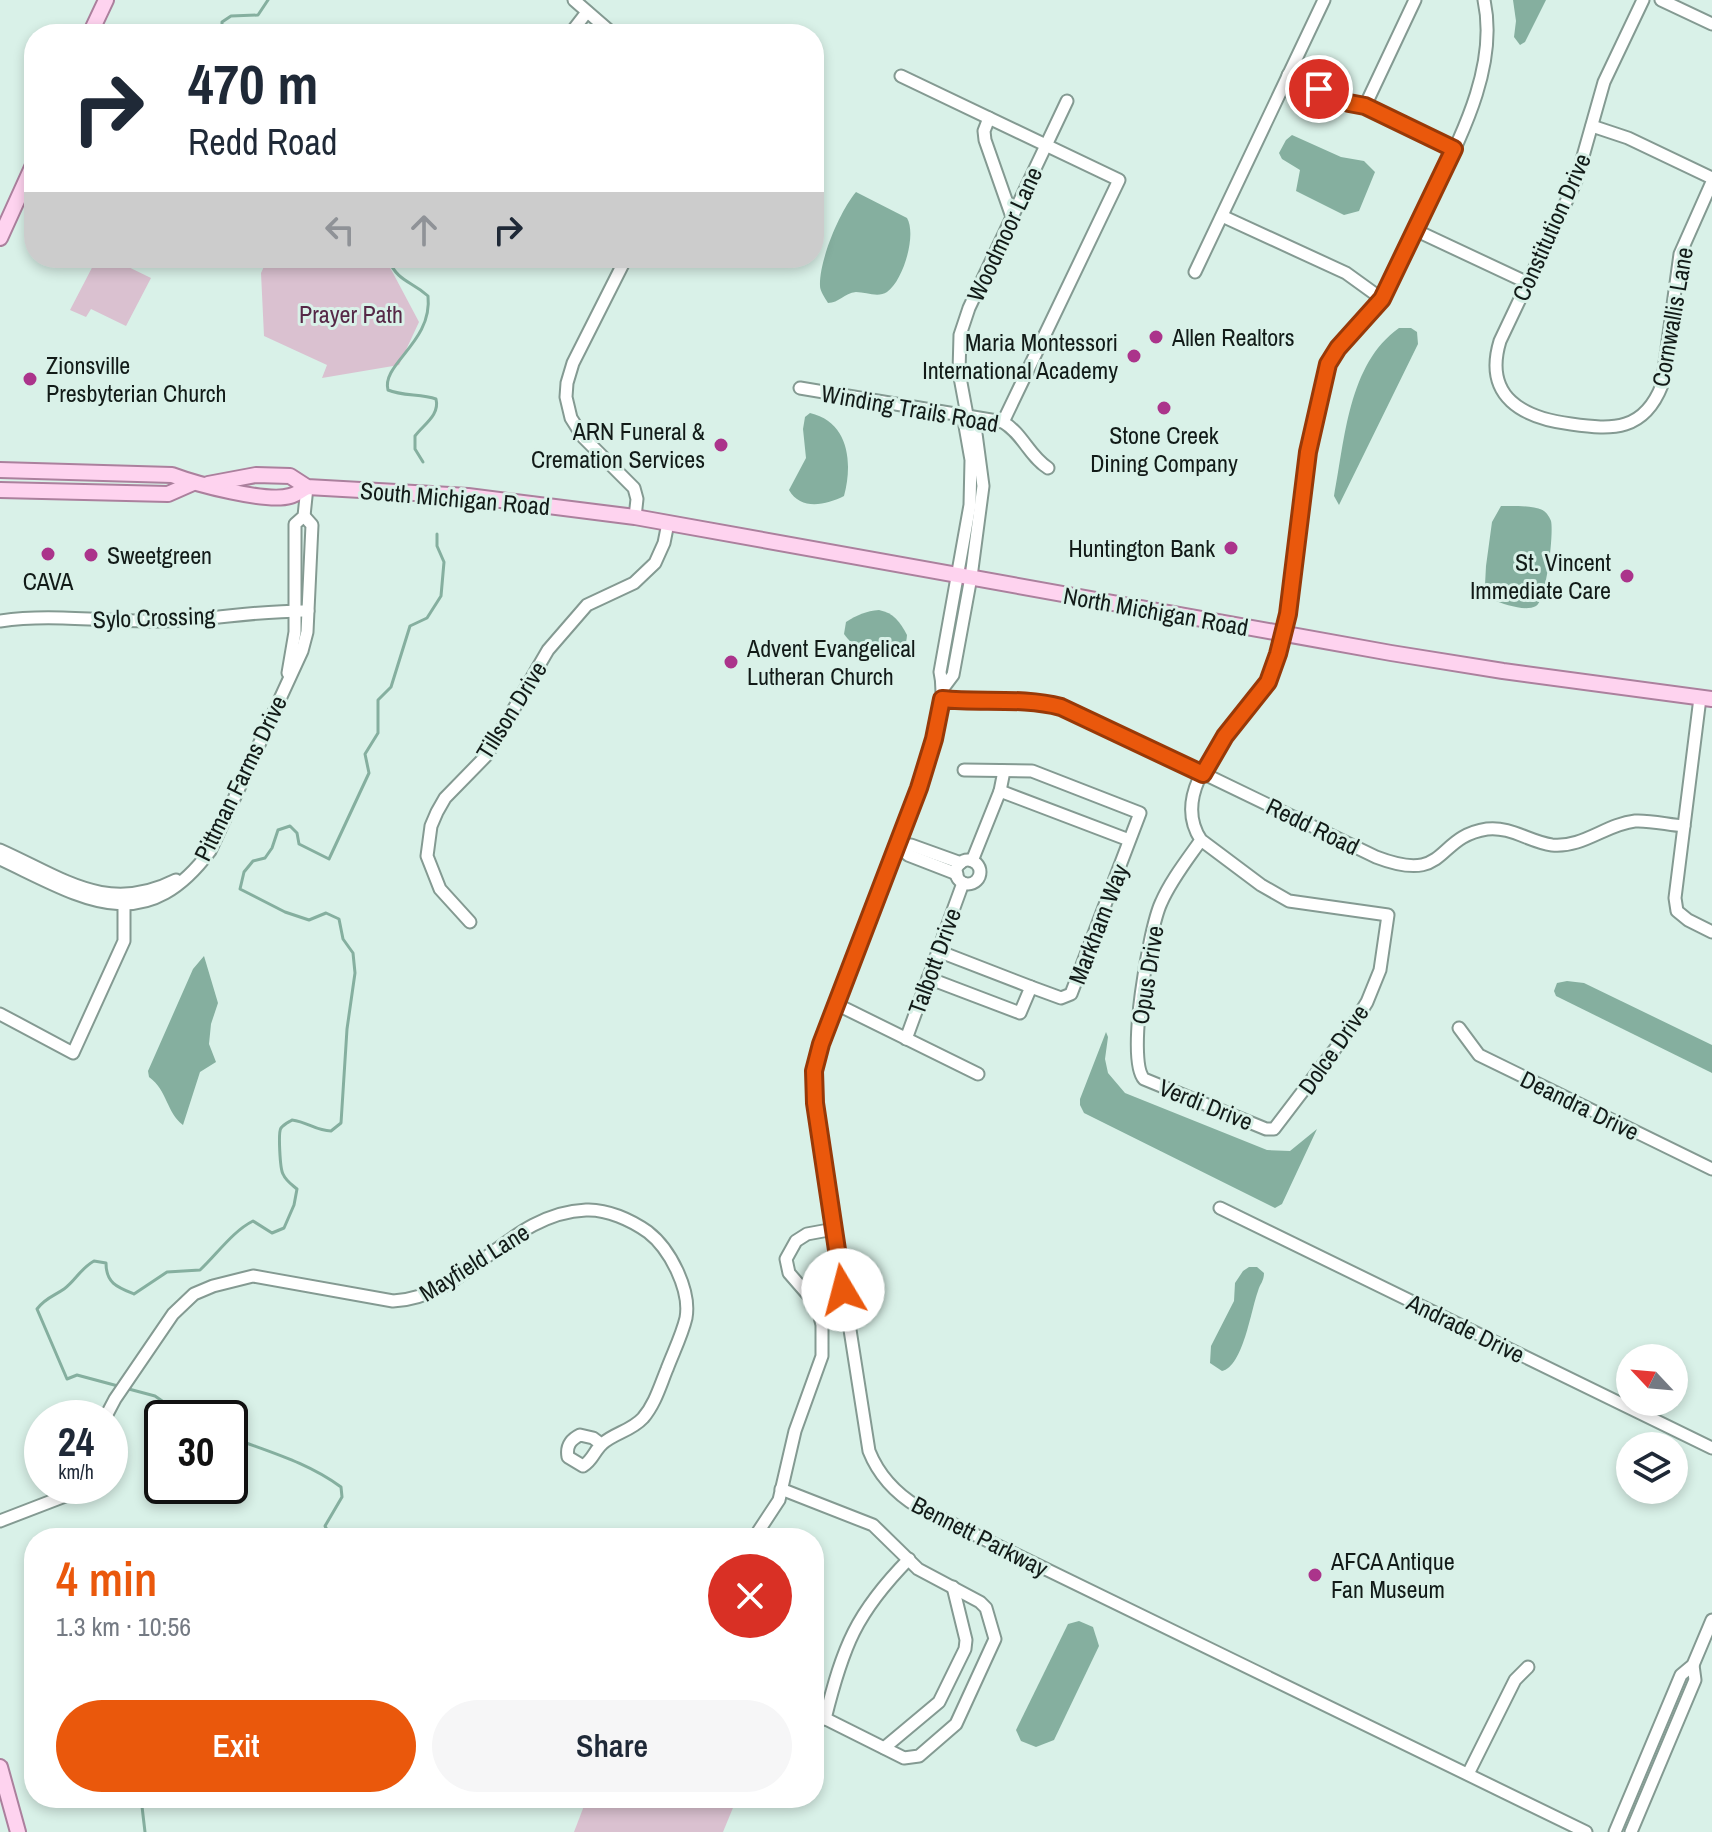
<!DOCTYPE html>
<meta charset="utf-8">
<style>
:root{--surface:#fff;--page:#f6f6f7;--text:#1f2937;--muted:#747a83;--accent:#ea580c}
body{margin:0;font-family:"Archivo Narrow",sans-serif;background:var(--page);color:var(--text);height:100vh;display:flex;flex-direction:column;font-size:30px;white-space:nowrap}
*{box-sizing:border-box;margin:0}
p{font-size:26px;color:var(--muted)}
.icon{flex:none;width:44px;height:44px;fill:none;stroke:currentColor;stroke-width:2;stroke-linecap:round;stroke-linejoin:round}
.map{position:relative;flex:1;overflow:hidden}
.details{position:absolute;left:24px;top:1528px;width:800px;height:280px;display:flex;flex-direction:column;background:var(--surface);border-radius:32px;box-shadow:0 4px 12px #0003}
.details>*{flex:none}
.hud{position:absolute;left:24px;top:24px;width:800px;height:244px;border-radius:32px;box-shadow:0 4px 12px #0003;background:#fff;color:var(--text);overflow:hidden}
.needle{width:52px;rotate:296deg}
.tools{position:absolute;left:1616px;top:1344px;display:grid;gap:16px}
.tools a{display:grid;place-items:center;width:72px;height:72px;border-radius:50%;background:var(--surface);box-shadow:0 4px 12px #0003;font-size:40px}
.speed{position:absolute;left:24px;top:1400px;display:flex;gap:16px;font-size:40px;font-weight:700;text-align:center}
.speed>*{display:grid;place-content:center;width:104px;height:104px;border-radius:50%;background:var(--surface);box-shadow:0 4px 12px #0003;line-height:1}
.speed small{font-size:20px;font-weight:400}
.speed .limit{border:4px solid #111;border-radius:12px;background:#fff;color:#111}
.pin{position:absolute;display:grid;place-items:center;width:68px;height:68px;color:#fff;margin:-34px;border:4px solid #fff;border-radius:50%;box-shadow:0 2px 8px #0007}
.me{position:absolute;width:88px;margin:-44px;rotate:352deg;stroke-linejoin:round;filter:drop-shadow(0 0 6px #0008)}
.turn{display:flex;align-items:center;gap:28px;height:168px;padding:0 32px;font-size:36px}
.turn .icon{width:104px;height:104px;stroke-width:2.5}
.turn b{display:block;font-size:56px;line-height:68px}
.lanes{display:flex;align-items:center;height:76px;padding:0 32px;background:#0003;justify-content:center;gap:40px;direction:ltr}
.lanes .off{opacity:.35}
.round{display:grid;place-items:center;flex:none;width:84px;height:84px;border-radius:42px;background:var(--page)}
.headline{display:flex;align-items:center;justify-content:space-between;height:136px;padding:0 32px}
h1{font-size:48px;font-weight:600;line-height:60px;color:var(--accent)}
.action{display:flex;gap:16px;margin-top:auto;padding:16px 32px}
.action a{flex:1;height:92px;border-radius:48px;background:var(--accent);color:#fff;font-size:32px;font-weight:600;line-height:92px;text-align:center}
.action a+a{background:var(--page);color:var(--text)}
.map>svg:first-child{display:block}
.green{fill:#dac1d0}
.water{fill:#85af9f}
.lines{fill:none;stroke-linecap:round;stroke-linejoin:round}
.stream{stroke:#85af9f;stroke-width:3}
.minor-casing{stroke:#849a92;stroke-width:15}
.major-casing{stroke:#ab809d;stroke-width:18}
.minor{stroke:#fff;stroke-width:11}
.major{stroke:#fed3ef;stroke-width:14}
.route-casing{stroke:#983908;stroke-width:20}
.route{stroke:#ea580c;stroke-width:14}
.poi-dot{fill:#ab348b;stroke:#d9f1e8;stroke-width:3}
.labels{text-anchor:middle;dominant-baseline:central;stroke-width:6;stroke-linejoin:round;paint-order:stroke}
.street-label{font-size:24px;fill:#121b18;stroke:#d9f1e8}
.park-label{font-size:24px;fill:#562847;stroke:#d9f1e8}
.poi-label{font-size:24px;fill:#121b18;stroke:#d9f1e8;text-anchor:start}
</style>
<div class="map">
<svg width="1712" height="1832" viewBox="0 0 1712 1832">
<rect width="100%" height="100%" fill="#d9f1e8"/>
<!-- green -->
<g class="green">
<path d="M97 258H110L151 278 126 326 91 309 86 317 70 310Z"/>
<path d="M268 258H385L419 322 399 365 322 378 327 365 264 336 261 273Z"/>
<path d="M587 1798H737L723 1832H574Z"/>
</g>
<!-- water -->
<g class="water">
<path d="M1513 0H1546L1525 42 1520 45 1514 37 1516 21Z"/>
<path d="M1292 135 1341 157 1364 161 1375 172 1359 211 1344 215 1296 191 1300 170 1282 159 1279 153 1286 140Z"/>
<path d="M856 192 907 218C917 235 903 281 887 292 878 298 866 292 856 292 844 293 839 303 828 303 825 298 820 291 820 286 819 260 840 211 856 192Z"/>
<path d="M1399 328H1411L1417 332 1418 344 1339 505 1334 496C1345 440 1348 364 1399 328Z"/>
<path d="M810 413C849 422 853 463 844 496 826 505 801 511 789 490L806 458 803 429 805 417Z"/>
<path d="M1501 506C1512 506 1535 505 1544 511 1547 513 1550 518 1551 521 1554 533 1546 601 1536 606 1525 612 1504 604 1493 600L1485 585 1486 566 1492 522Z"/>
<path d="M879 610C894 613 900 622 907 635 904 677 858 655 844 634L846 622C857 615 866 611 879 610Z"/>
<path d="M204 956 218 1003 211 1024 209 1044 216 1062 200 1072 183 1125C166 1112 168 1091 149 1077L148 1071 193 969Z"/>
<path d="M1567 981 1584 983 1712 1045V1073L1556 996 1554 991 1557 983Z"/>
<path d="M1106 1032 1108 1037 1105 1059 1108 1073 1125 1093 1267 1150 1290 1151 1317 1129 1282 1204 1275 1208 1084 1113 1080 1105V1099Z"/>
<path d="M1249 1267H1257L1264 1273C1264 1281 1260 1284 1258 1291 1251 1310 1243 1367 1222 1371L1210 1363 1211 1346 1234 1301 1235 1283 1243 1271Z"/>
<path d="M1079 1621 1093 1627 1099 1646 1054 1740 1036 1747 1021 1741 1016 1730 1068 1624Z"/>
</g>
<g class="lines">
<!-- stream -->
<g class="stream">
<path d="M222 34V22L231 16 258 15 268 0"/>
<path d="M387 258C400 284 409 279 428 296 433 342 381 364 388 390 402 396 421 394 436 399 440 415 424 424 415 436V449L423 462"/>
<path d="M118 1386 77 1375 67 1379 37 1309C45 1298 54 1296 64 1289 76 1280 80 1269 94 1261L106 1263C106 1283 117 1287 134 1294L167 1272 200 1270C217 1254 233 1231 253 1221L272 1233 284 1228 294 1205 297 1189C291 1184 286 1181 283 1174 280 1169 278 1132 281 1128 284 1124 289 1122 292 1120 308 1122 316 1131 331 1131L341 1123 347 1029 355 973 353 953 343 939 339 919 326 913 309 920 285 912 240 889 244 872 253 861 265 858 272 848 278 830 290 826 297 833 299 844 329 859 369 773 365 754 378 733V700L391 687 410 626 427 618 441 596 444 562 437 546V534"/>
<path d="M125 1388 155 1396 175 1410 200 1409 214 1418"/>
<path d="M230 1437C269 1452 307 1462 341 1487L342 1497 325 1526 328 1532 351 1538"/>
<path d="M141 1798 145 1832"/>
</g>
<!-- minor casing -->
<g class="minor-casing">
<g id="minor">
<path d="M574 0 613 34"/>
<path d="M1643 0 1604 82 1576 181 1500 341C1483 397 1523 418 1571 424 1613 430 1644 431 1662 385L1680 254 1712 182"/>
<path d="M1661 0 1712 24"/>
<path d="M570 34 587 12"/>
<path d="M1288 75 1345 101 1365 106 1454 149"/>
<path d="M901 76 1119 180 1003 422"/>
<path d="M1365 106 1415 0"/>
<path d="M989 118 984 131 985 140 1012 217"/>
<path d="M1592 126 1628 138 1712 178"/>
<path d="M1222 216 1346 273 1382 299"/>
<path d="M1415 230 1528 283"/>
<path d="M626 258 573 363 567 383 566 397 571 418 583 437 634 488 637 499 635 517"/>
<path d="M1195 272 1324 0"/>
<path d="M800 388 1003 422C1023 434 1029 456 1048 468"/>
<path d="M969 419 965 426 971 460 970 505 940 672C952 722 904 827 885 877 864 933 842 988 821 1044L814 1071 817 1119 869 1451C879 1476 895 1493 918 1507L1586 1832"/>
<path d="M0 621C51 613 103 622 154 621 206 621 257 610 308 611"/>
<path d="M288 673 295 632V524L304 516 307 487"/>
<path d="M944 687 953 675 971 577 983 486 975 426 967 415 959 372 960 335 969 308 1067 101"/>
<path d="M1700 698 1675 898 1677 911 1688 920 1712 932"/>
<path d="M942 699C985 704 1032 697 1074 711L1376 857C1449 885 1434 837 1487 829 1510 826 1530 842 1552 845 1583 848 1606 824 1635 821 1650 820 1669 825 1684 826"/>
<path d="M964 770 1032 771 1140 813 1071 994 1061 998 1031 987"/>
<path d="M1000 791 1129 840"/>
<path d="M1201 840C1187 860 1171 880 1161 903 1149 929 1126 1060 1144 1079L1266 1129H1274L1351 1028 1367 1002 1380 970 1388 915 1289 901 1261 885 1201 840C1162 781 1255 717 1274 667 1290 621 1293 571 1298 524 1302 490 1307 456 1315 422 1319 403 1321 382 1329 364 1340 338 1368 323 1382 299 1398 273 1409 244 1422 217 1452 152 1500 74 1484 0"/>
<path d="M897 845 908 855 957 874"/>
<path d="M897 845H911L961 863"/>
<path d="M0 850C63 878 107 915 176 880"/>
<path d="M0 859C81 897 143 941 210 851L302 651 307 632 312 525 304 516"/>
<circle cx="968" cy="872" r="12"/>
<path d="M972 861 1000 791 1004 771"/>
<path d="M470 922 440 889 427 856 431 826 437 812 445 798 487 755 548 650 587 605 634 583 655 563 664 543 668 523"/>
<path d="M928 978 1020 1013 1031 987 938 951"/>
<path d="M836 1004 978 1074"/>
<path d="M0 1014 73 1053 124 941V904"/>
<path d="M1459 1028 1479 1055 1712 1169"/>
<path d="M906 1039 963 883"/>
<path d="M1220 1208 1712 1448"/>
<path d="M105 1418 115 1399 173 1314 194 1294 213 1286 253 1276 393 1301C469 1297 508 1213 586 1210 607 1209 631 1220 648 1232 670 1249 691 1290 686 1318 682 1335 673 1353 667 1369 660 1386 655 1404 643 1418 631 1431 614 1433 602 1444 594 1451 593 1460 583 1466L568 1457C566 1446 570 1440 580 1435L593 1438 601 1444"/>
<path d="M781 1489 873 1525 918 1569 980 1602 986 1608 995 1639 956 1724 919 1756 904 1758 814 1713"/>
<path d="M0 1521 65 1496 73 1486"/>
<path d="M754 1538 779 1500 795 1431 822 1356V1325L819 1313 815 1303 789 1273 786 1259 796 1241 807 1234 834 1229"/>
<path d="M825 1719C843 1646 856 1613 909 1559"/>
<path d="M884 1748 939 1702 965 1649 966 1640 953 1587"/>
<path d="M1468 1774 1515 1680 1528 1667"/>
<path d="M1615 1832 1681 1675 1693 1665 1712 1620"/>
<path d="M1631 1832 1695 1680 1693 1665"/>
</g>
</g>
<!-- major casing -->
<g class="major-casing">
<g id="major">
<path d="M90 34 106 0"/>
<path d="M0 238 34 163"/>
<path d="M0 470 172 475C196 484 266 503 290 496 296 495 302 490 307 487"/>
<path d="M208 484 256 475 290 476 307 487 468 496 635 517 1391 653 1503 671 1712 699"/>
<path d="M0 490 168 494 193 483"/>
<path d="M0 1767 18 1832"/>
</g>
</g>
<!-- minor -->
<use href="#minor" class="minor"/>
<!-- major -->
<use href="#major" class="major"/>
</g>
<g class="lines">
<!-- route casing -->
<g class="route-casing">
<path id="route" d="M843 1290 815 1103 814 1071 821 1044 919 788 934 739 942 699C981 703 1023 697 1061 707L1203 774 1225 736 1268 682 1278 654 1288 614 1308 452 1328 364 1338 348 1382 299 1454 149 1365 106 1349 103 1319 89"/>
</g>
<!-- route -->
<use href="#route" class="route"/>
</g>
<!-- markers -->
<g class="poi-dot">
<circle cx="1156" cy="337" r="8"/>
<circle cx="1134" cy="356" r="8"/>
<circle cx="30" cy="379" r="8"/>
<circle cx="1164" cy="408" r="8"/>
<circle cx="721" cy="445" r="8"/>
<circle cx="1231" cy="548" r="8"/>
<circle cx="48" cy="554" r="8"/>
<circle cx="91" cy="555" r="8"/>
<circle cx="1627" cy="576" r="8"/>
<circle cx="731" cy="662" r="8"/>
<circle cx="1315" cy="1575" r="8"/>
</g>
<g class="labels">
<!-- street labels -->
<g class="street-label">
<text transform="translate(1551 227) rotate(-66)">Constitution Drive</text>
<text transform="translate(1004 234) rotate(-65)">Woodmoor Lane</text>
<text transform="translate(1672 317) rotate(-80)">Cornwallis Lane</text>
<text transform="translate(910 408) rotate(10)">Winding Trails Road</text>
<text transform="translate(455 498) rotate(5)">South Michigan Road</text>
<text transform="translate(1156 611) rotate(10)">North Michigan Road</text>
<text transform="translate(154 617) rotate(-2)">Sylo Crossing</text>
<text transform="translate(511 710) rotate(-58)">Tillson Drive</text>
<text transform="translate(240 778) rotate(-64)">Pittman Farms Drive</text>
<text transform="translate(1313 826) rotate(26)">Redd Road</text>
<text transform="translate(1098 924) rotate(-69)">Markham Way</text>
<text transform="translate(934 961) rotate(-70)">Talbott Drive</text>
<text transform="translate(1147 975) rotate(-81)">Opus Drive</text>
<text transform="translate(1333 1049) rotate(-55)">Dolce Drive</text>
<text transform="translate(1206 1104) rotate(22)">Verdi Drive</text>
<text transform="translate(1580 1105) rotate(26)">Deandra Drive</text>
<text transform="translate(474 1262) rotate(-32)">Mayfield Lane</text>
<text transform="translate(1466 1328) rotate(26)">Andrade Drive</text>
<text transform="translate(980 1536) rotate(27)">Bennett Parkway</text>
</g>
<!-- park labels -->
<g class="park-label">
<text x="351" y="314">Prayer Path</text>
</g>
<!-- poi labels -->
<g class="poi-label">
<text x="1172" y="337">Allen Realtors</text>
<text x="1118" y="342" text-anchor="end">Maria Montessori<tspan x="1118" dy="28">International Academy</tspan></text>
<text x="46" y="365">Zionsville<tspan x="46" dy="28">Presbyterian Church</tspan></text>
<text x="705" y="431" text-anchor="end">ARN Funeral &amp;<tspan x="705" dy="28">Cremation Services</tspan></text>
<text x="1164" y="435" text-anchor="middle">Stone Creek<tspan x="1164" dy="28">Dining Company</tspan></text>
<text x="1215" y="548" text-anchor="end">Huntington Bank</text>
<text x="107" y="555">Sweetgreen</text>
<text x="1611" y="562" text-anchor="end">St. Vincent<tspan x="1611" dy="28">Immediate Care</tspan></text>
<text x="48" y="581" text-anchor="middle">CAVA</text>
<text x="747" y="648">Advent Evangelical<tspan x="747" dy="28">Lutheran Church</tspan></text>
<text x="1331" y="1561">AFCA Antique<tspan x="1331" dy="28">Fan Museum</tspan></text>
</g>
</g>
</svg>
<div class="tools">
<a><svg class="needle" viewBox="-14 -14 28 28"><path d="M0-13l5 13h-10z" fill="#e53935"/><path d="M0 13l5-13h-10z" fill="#747a83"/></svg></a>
<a><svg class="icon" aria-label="layers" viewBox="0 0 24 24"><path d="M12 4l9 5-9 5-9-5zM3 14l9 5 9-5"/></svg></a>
</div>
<div class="speed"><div>24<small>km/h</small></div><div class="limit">30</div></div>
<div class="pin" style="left:1319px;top:89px;background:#d93025"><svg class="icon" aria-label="arrive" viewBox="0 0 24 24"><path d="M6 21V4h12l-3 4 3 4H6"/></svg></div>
<svg class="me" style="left:843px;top:1290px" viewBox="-20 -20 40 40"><circle r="19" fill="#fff"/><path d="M0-13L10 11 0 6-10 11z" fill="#ea580c"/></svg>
<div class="hud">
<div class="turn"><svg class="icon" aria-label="right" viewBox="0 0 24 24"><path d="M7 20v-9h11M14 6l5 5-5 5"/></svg><div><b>470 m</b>Redd Road</div></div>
<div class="lanes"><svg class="icon off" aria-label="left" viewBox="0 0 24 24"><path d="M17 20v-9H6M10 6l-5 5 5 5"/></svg><svg class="icon off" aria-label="ahead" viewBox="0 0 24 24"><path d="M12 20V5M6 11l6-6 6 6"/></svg><svg class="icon" aria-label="right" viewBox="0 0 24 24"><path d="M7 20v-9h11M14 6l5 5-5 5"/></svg></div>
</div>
<section class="details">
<div class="headline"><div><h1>4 min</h1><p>1.3 km · 10:56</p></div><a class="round" style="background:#d93025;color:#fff"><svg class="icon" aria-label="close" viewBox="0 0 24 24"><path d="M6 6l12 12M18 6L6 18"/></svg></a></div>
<div class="action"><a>Exit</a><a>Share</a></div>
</section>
</div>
